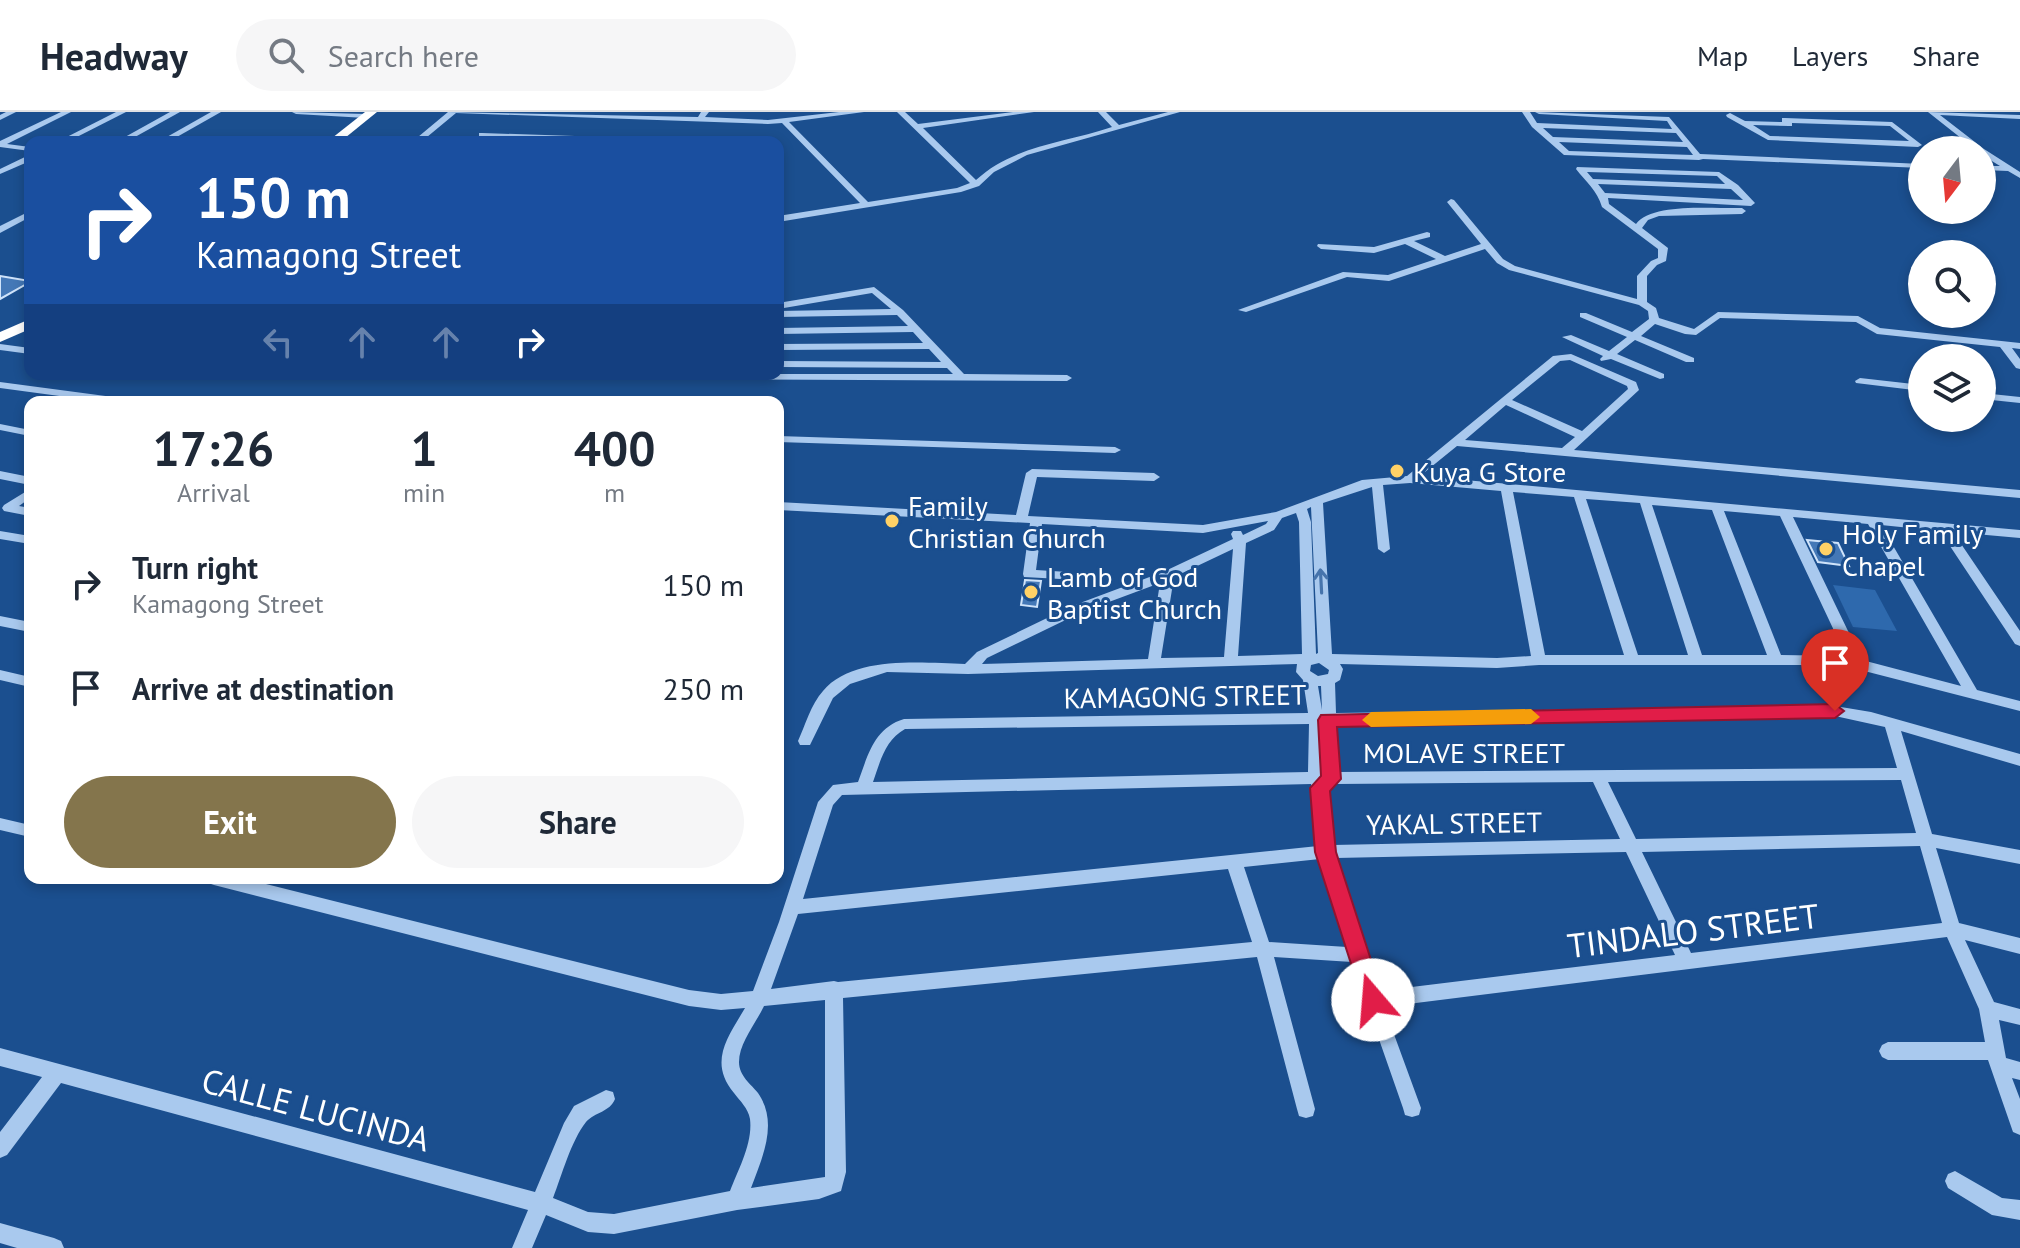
<!DOCTYPE html>
<style>
:root{--surface:#fff;--page:#f6f6f7;--text:#1f2937;--muted:#747a83;--line:#e0e1e3;--accent:#84754c}
body{margin:0;font-family:"PT Sans",sans-serif;background:var(--page);color:var(--text);height:100vh;display:flex;flex-direction:column;font-size:30px;white-space:nowrap}
*{box-sizing:border-box;margin:0}
p{font-size:26px;color:var(--muted)}
.icon{flex:none;width:44px;height:44px;fill:none;stroke:currentColor;stroke-width:2;stroke-linecap:round;stroke-linejoin:round}
.map{position:relative;flex:1;overflow:hidden}
.panel{position:absolute;left:24px;top:284px;width:760px;height:488px;display:flex;flex-direction:column;background:var(--surface);border-radius:16px;box-shadow:0 4px 12px #0003}
.panel>*{flex:none}
.hud{position:absolute;left:24px;top:24px;width:760px;height:244px;border-radius:16px;box-shadow:0 4px 12px #0003;background:#1a4fa0;color:#fff;overflow:hidden}
.needle{width:52px;rotate:196deg}
.controls{position:absolute;left:1908px;top:24px;display:grid;gap:16px}
.controls a{display:grid;place-items:center;width:88px;height:88px;border-radius:50%;background:var(--surface);box-shadow:0 4px 12px #0003;font-size:40px}
.pin{position:absolute;display:grid;place-items:center;width:68px;height:68px;color:#fff;margin:-82px -34px;border-radius:50% 50% 50% 0;rotate:-45deg;box-shadow:0 0 8px #0007}
.pin .icon{rotate:45deg}
.me{position:absolute;width:88px;margin:-44px;rotate:342deg;stroke-linejoin:round;filter:drop-shadow(0 0 6px #0008)}
.turn{display:flex;align-items:center;gap:28px;height:168px;padding:0 40px;font-size:36px}
.turn .icon{width:104px;height:104px;stroke-width:2.5}
.turn b{display:block;font-size:56px;line-height:68px}
.lanes{display:flex;align-items:center;height:76px;padding:0 40px;background:#0003;justify-content:center;gap:40px;direction:ltr}
.lanes .off{opacity:.35}
.eta{display:flex;justify-content:space-evenly;align-items:center;height:136px;text-align:center}
.eta b{font-size:48px;font-weight:700;line-height:56px}
.button{display:flex;gap:16px;margin-top:auto;padding:16px 40px}
.button a{flex:1;height:92px;border-radius:48px;background:var(--accent);color:#fff;font-size:32px;font-weight:700;line-height:92px;text-align:center}
.button a+a{background:var(--page);color:var(--text)}
ul{padding:0;list-style:none}
li{display:flex;align-items:center;gap:24px;height:104px;padding:0 40px}
li div{flex:1}
li b{display:block;font-size:30px}
li em{font-style:normal}
header{display:flex;align-items:center;gap:48px;box-sizing:border-box;height:112px;padding:0 40px;background:var(--surface);border-bottom:2px solid var(--line)}
header strong{font-size:38px}
nav{display:flex;gap:44px;margin-inline-start:auto;font-size:28px}
.search{width:560px;height:72px;background:var(--page);display:flex;align-items:center;gap:20px;box-sizing:border-box;padding:0 28px;border-radius:44px;color:var(--muted);font-size:30px}
.map>svg:first-child{display:block}
.green{fill:#2e69ad}
.building{fill:#4478b7;stroke:#cfe3fa;stroke-width:2}
.lines{fill:none;stroke-linecap:round;stroke-linejoin:round}
.minor{fill:#a9c9ee;fill-rule:evenodd}
.highway{fill:#fff;fill-rule:evenodd}
.oneway{stroke:#4674ac}
.route{fill:#e11d48;stroke:#92132f;stroke-width:2}
.slow{fill:#f59e0b}
.poi-dot{fill:#ffd166;stroke:#1b4f8f;stroke-width:3}
.labels{text-anchor:middle;dominant-baseline:central;stroke-width:6;stroke-linejoin:round;paint-order:stroke}
.poi-label{font-size:28px;fill:#fff;stroke:#1b4f8f;text-anchor:start}
.street-label{font-size:28px;fill:#fff;stroke:#1b4f8f}
.near-street-label{font-size:34px;fill:#fff;stroke:#1b4f8f}
</style>
<header>
<strong>Headway</strong>
<div class="search"><svg class="icon" aria-label="search" viewBox="0 0 24 24"><circle cx="10" cy="10" r="6"/><path d="M15 15l6 6"/></svg>Search here</div>
<nav><a>Map</a><a>Layers</a><a>Share</a></nav>
</header>
<div class="map">
<svg width="2020" height="1136" viewBox="0 0 2020 1136">
<rect width="100%" height="100%" fill="#1b4f8f"/>
<!-- green -->
<path class="green" d="M1833 473 1875 478 1897 519 1853 515Z"/>
<!-- building -->
<g class="building">
<path d="M0 164 30 169V170L0 187Z"/>
<path d="M1807 428 1838 431 1849 454 1818 450Z"/>
<path d="M1025 468 1041 469 1037 495 1021 493Z"/>
</g>
<g class="lines">
<!-- minor -->
<g class="minor">
<path d="M6 0H16L0 8V3Z"/>
<path d="M61 0H71L7 32 30 35V39L0 35V29Z"/>
<path d="M116 0H126L67 30H57Z"/>
<path d="M170 0H180L126 30H116Z"/>
<path d="M211 0H221L168 30H158Z"/>
<path d="M292 0 366 2 370 4 366 6 296 2Z"/>
<path d="M448 0 698 5 701 0H709L705 5 768 8 839 0H864L789 10 868 90 957 76 970 71 897 0H905L918 12 1013 0H1034L923 16 976 68C1014 33 1065 31 1112 15L1098 0H1106L1119 13 1168 0H1180L1027 43 994 60 979 74 961 80 778 110V104L860 91 782 11 768 12 456 1 421 30H412Z"/>
<path d="M1522 0H1530L1537 11 1672 17 1667 9 1539 2 1535 0 1669 5 1700 42 1922 52V56L1703 47 1699 48 1564 43 1532 15ZM1543 16 1676 21 1683 30 1553 25ZM1559 30 1687 35 1693 43 1569 39Z"/>
<path d="M1928 0 2020 3V7L1940 3 1984 37 2020 60V66L2008 59 1982 58V54H2000L1982 43V38H1976Z"/>
<path d="M1730 1 1745 9 1782 10V6H1785L1892 10 1922 33 1918 35 1768 28 1727 5 1726 3ZM1792 11 1890 14 1909 29 1770 24 1753 13 1789 14H1792Z"/>
<path d="M482 21 634 26 638 28 623 30 537 27 535 30H527L529 27 479 25V21Z"/>
<path d="M27 44H30V49L0 62V57Z"/>
<path d="M1577 55 1719 60 1738 73 1755 91 1751 94 1608 86 1609 92 1636 112C1652 90 1716 97 1742 96L1746 99 1742 102 1659 104 1648 108 1642 116 1668 136 1666 149 1657 153 1647 164V190L1656 196 1659 206 1694 217 1718 200 1858 204 1880 216 2020 231V237L2012 236 2020 247V257L2016 256 2000 235 1877 222 1856 210 1720 206 1696 223 1685 222 1655 212 1641 224 1694 246V250H1686L1635 228 1617 242 1664 262V266L1660 267 1611 247 1601 249 1600 247 1603 244 1562 225 1571 223 1609 239 1627 225 1580 205V201H1586L1632 220 1649 207 1648 199 1639 193 1509 158 1497 151 1485 137 1389 169 1347 165 1246 200 1238 198 1343 160 1388 163 1436 147 1405 132 1374 141 1321 137 1317 134 1318 132 1374 135 1427 120 1430 121V125L1414 129 1445 144 1481 132 1447 90 1451 87 1454 88 1503 147 1515 154 1637 187V164L1651 149 1658 146V137L1602 95C1597 78 1586 70 1576 57ZM1587 60 1717 64 1725 72 1593 67ZM1598 72 1731 77 1743 88 1605 81Z"/>
<path d="M30 99V105L0 121V114Z"/>
<path d="M874 175 903 198 964 262 1067 263 1072 266 1067 269 198 265 193 262H953L947 256 778 255V249L941 250 929 237 778 238V232L923 231 913 220 778 222V216L908 214 897 203 778 205V199L891 197 872 181 778 197V191Z"/>
<path d="M0 232 30 236V242L0 238Z"/>
<path d="M1571 242 1636 270 1639 278 1574 338 2020 378V386L1457 334 1420 364 2020 418V426L1953 420 2020 519V534L2015 532 1940 419 1881 413 1977 578 2020 589V599L1841 553H1539L1497 556 1340 552 1343 557 1340 568 1335 571 1336 601 1835 594 1871 600 2020 642V654L1901 619 1932 722 2020 738V752L1936 736 1959 811 2020 826V842L1965 828 1994 890 2020 897V913L1999 908 2006 946 2020 950V968L2012 966 2020 987V1023L2013 1020 1988 948H1888L1882 945 1879 939 1882 933 1888 930H1985L1979 897 1947 825 1384 895 1421 996 1419 1003 1412 1005 1405 1003 1403 996 1352 850 1274 845 1315 997 1313 1004 1306 1006 1299 1004 1297 997 1257 845 843 886 846 1060 841 1079 819 1087 737 1098 614 1122 588 1120 546 1103 532 1136H512L528 1098 61 971 7 1043 0 1046V1020L42 965 0 954V936L535 1080 564 1011 574 994 606 978 613 980 615 987C610 1000 595 1000 586 1010 571 1029 562 1063 553 1086L588 1100 614 1102 730 1079C738 1058 753 1031 750 1007 748 996 740 989 734 981 708 950 728 925 745 896L721 898 689 894 214 773 208 771 206 766H242L689 878 721 882 753 879 779 810 818 690 833 673 858 670C868 643 874 616 904 607L1308 601 1303 568 1296 560 1297 552 968 562 887 560 850 572 833 586 810 633H800L798 629C805 614 811 592 823 579 853 543 922 551 965 552L977 540 1072 494 1163 460 1233 427 1231 422 1233 419H1241L1243 423 1266 412 1268 409 1203 421 1042 412 1036 458 1084 461 1085 464 1079 468 1024 465 1023 462 1030 411 778 398V390L1016 403 1026 361 1032 357 1154 361 1160 365 1154 369 1037 365 1028 404 1203 413 1276 400 1362 368 1407 364 1553 244ZM1570 248 1627 274 1628 277 1582 319 1512 288 1560 249ZM1506 293 1575 325 1562 336 1465 328ZM1410 371 1501 379 1531 544 1497 546 1332 542 1323 391 1372 375 1378 437 1384 441 1390 437 1383 373ZM1513 380 1574 385 1624 543H1545ZM1586 387 1640 391 1688 543H1638ZM1652 393 1712 398 1767 543H1702ZM1311 395 1318 541 1316 542 1311 410 1307 397ZM1724 399 1780 404 1846 544 1781 543ZM1296 401 1299 410 1302 542 1238 544 1246 431 1274 418 1282 406ZM1793 405 1868 412 1961 574 1862 548ZM1233 437 1224 545 1161 546 1174 465ZM1160 471 1148 547 982 552 987 546 1082 500ZM1319 551 1329 558 1328 562 1318 564 1310 559 1311 553ZM1318 574H1321L1322 598ZM1835 604 1885 615 1897 656 1338 660 1337 611ZM1309 612 1308 660 873 670C880 650 885 628 905 617ZM1901 668 1916 721 1636 727 1608 670ZM1593 670 1620 727 1333 733 1327 677 1336 672ZM1311 672 1313 680 1318 734 803 787 833 693 842 683ZM1920 734 1942 811 1691 841 1642 740ZM1626 740 1675 843 1379 879 1336 746ZM1320 747 1347 835 1269 830 1244 755ZM1228 757 1252 830 838 870 834 869 771 877 798 802ZM825 888V1065L751 1076C762 1046 779 1011 758 981 751 972 739 964 739 950 739 931 756 911 764 894Z"/>
<path d="M1860 266 1922 273V279L1856 271 1855 269Z"/>
<path d="M0 270 128 287 133 290H104L0 276Z"/>
<path d="M1982 281 2020 285V291L1982 287Z"/>
<path d="M0 312 30 318V324L0 318Z"/>
<path d="M778 324 1115 335 1121 338 1115 341 778 330Z"/>
<path d="M0 359 30 365V373L0 367Z"/>
<path d="M30 377V386L19 394 30 396V404L4 399 2 396 4 393Z"/>
<path d="M0 419 30 424V432L0 427Z"/>
<path d="M0 504 30 510V520L0 514Z"/>
<path d="M0 558 30 565V575L0 568Z"/>
<path d="M0 706 30 713V725L0 718Z"/>
<path d="M1955 1059 2002 1086 2020 1088V1108L1992 1103 1948 1076 1945 1069 1948 1062Z"/>
<path d="M0 1111 54 1126 61 1129 64 1136H17L0 1131Z"/>
</g>
<!-- highway -->
<g class="highway">
<path d="M365 0H377L340 30H327Z"/>
<path d="M30 207V217L0 230V220Z"/>
</g>
</g>
<!-- one-way arrows -->
<defs><path id="oneway-shaft" d="M-6 0H5M1.5-3L5.5 0L1.5 3" fill="none" stroke-width="1.6" stroke-linecap="round" stroke-linejoin="round" transform="scale(2)"/></defs>
<use class="oneway" href="#oneway-shaft" transform="translate(1321 469) rotate(-93)"/>
<!-- route -->
<path class="route" d="M1835 592 1844 599 1835 606 1337 615 1341 667 1330 679 1336 740 1384 888 1381 895 1373 898 1365 895 1315 740 1310 676 1321 664 1318 608 1321 603Z"/>
<!-- slow -->
<path class="slow" d="M1531 597 1540 605 1531 612 1371 615 1362 608 1371 600Z"/>
<!-- markers -->
<g class="poi-dot">
<circle cx="1397" cy="359" r="8"/>
<circle cx="892" cy="409" r="8"/>
<circle cx="1826" cy="437" r="8"/>
<circle cx="1031" cy="480" r="8"/>
</g>
<g class="labels">
<!-- poi labels -->
<g class="poi-label">
<text x="1413" y="359">Kuya G Store</text>
<text x="908" y="393">Family<tspan x="908" dy="32">Christian Church</tspan></text>
<text x="1842" y="421">Holy Family<tspan x="1842" dy="32">Chapel</tspan></text>
<text x="1047" y="464">Lamb of God<tspan x="1047" dy="32">Baptist Church</tspan></text>
</g>
<!-- street labels -->
<g class="street-label">
<text transform="translate(1185 584) rotate(-1)">KAMAGONG STREET</text>
<text x="1464" y="640">MOLAVE STREET</text>
<text transform="translate(1454 711) rotate(-1)">YAKAL STREET</text>
</g>
<!-- near-street labels -->
<g class="near-street-label">
<text transform="translate(1693 818) rotate(-7)">TINDALO STREET</text>
<text transform="translate(316 997) rotate(15)">CALLE LUCINDA</text>
</g>
</g>
</svg>
<div class="controls">
<a><svg class="needle" viewBox="-14 -14 28 28"><path d="M0-13l5 13h-10z" fill="#e53935"/><path d="M0 13l5-13h-10z" fill="#747a83"/></svg></a>
<a><svg class="icon" aria-label="search" viewBox="0 0 24 24"><circle cx="10" cy="10" r="6"/><path d="M15 15l6 6"/></svg></a>
<a><svg class="icon" aria-label="layers" viewBox="0 0 24 24"><path d="M12 4l9 5-9 5-9-5zM3 14l9 5 9-5"/></svg></a>
</div>
<div class="pin" style="left:1835px;top:599px;background:#d93025"><svg class="icon" aria-label="arrive" viewBox="0 0 24 24"><path d="M6 21V4h12l-3 4 3 4H6"/></svg></div>
<svg class="me" style="left:1373px;top:888px" viewBox="-20 -20 40 40"><circle r="19" fill="#fff"/><path d="M0-13L10 11 0 6-10 11z" fill="#e11d48"/></svg>
<div class="hud">
<div class="turn"><svg class="icon" aria-label="right" viewBox="0 0 24 24"><path d="M7 20v-9h11M14 6l5 5-5 5"/></svg><div><b>150 m</b>Kamagong Street</div></div>
<div class="lanes"><svg class="icon off" aria-label="left" viewBox="0 0 24 24"><path d="M17 20v-9H6M10 6l-5 5 5 5"/></svg><svg class="icon off" aria-label="ahead" viewBox="0 0 24 24"><path d="M12 20V5M6 11l6-6 6 6"/></svg><svg class="icon off" aria-label="ahead" viewBox="0 0 24 24"><path d="M12 20V5M6 11l6-6 6 6"/></svg><svg class="icon" aria-label="right" viewBox="0 0 24 24"><path d="M7 20v-9h11M14 6l5 5-5 5"/></svg></div>
</div>
<section class="panel">
<div class="eta">
<div><b>17:26</b><p>Arrival</p></div>
<div><b>1</b><p>min</p></div>
<div><b>400</b><p>m</p></div>
</div>
<ul>
<li><svg class="icon" aria-label="right" viewBox="0 0 24 24"><path d="M7 20v-9h11M14 6l5 5-5 5"/></svg><div><b>Turn right</b><p>Kamagong Street</p></div><em>150 m</em></li>
<li><svg class="icon" aria-label="arrive" viewBox="0 0 24 24"><path d="M6 21V4h12l-3 4 3 4H6"/></svg><div><b>Arrive at destination</b></div><em>250 m</em></li>
</ul>
<div class="button"><a>Exit</a><a>Share</a></div>
</section>
</div>
